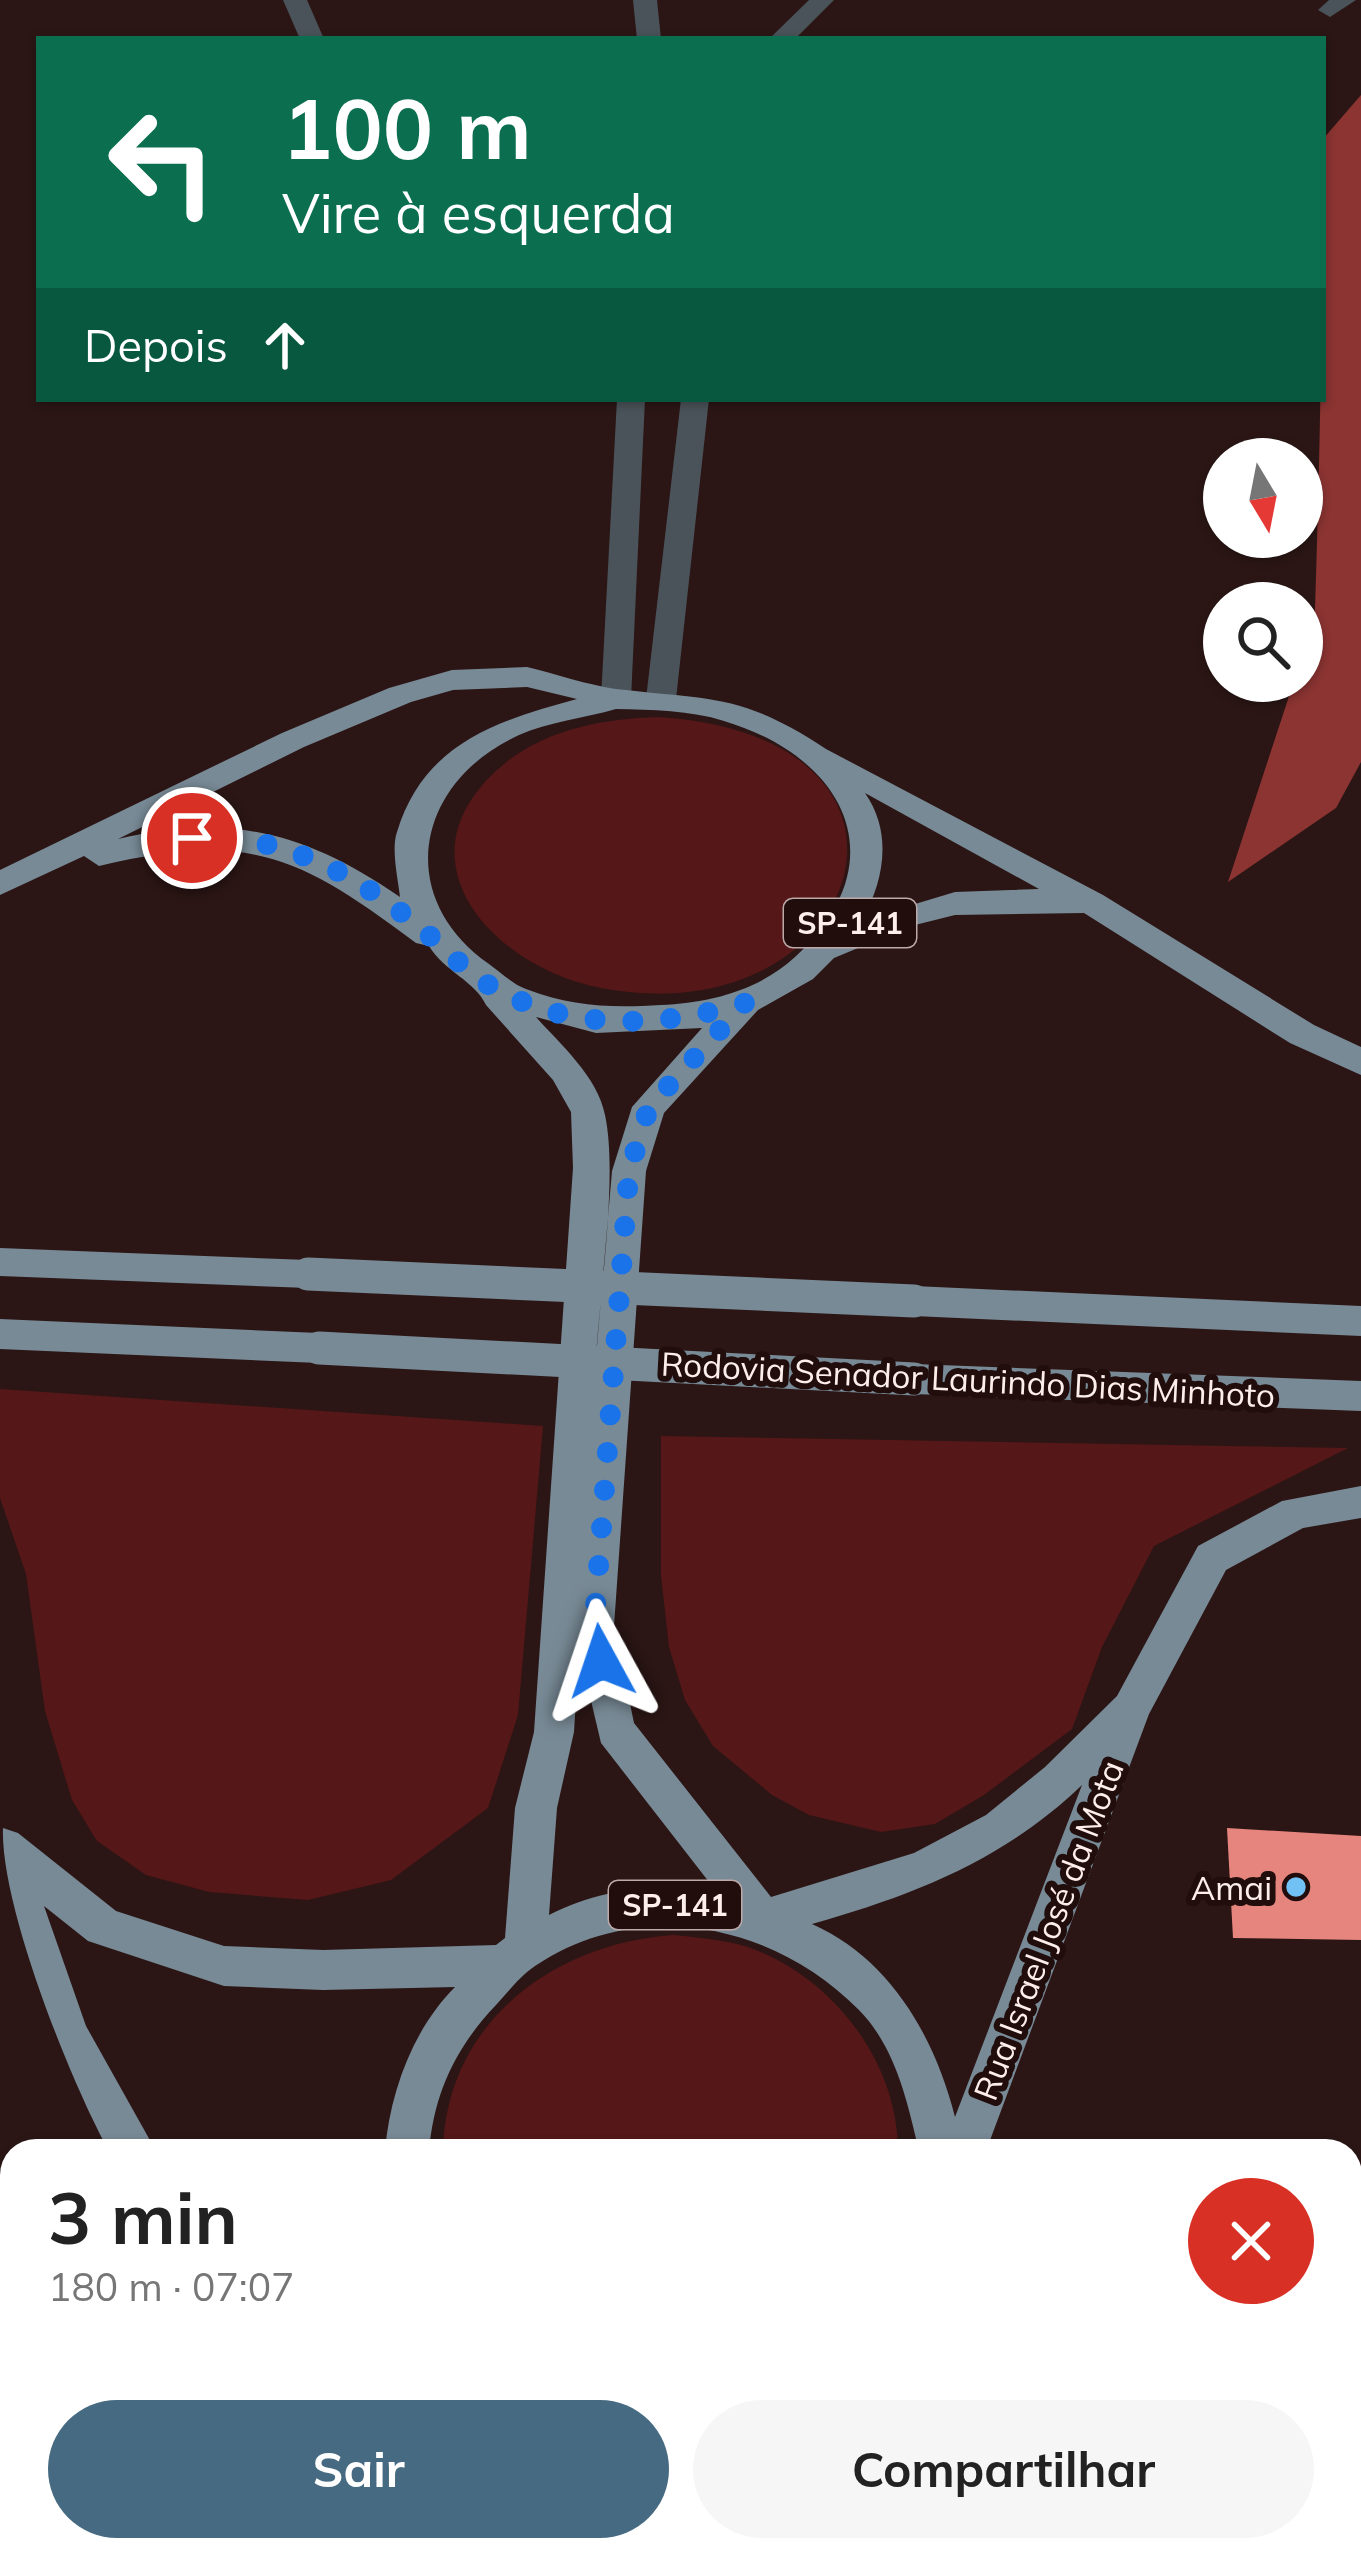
<!DOCTYPE html>
<html lang="pt">
<meta charset="utf-8">
<style>
:root{--surface:#fff;--page:#f6f6f6;--text:#222;--muted:#767676;--accent:#466a81}
body{margin:0;font-family:Mulish,sans-serif;background:var(--page);color:var(--text);height:100vh;display:flex;flex-direction:column;font-size:45px;white-space:nowrap}
*{box-sizing:border-box;margin:0}
p{font-size:39px;color:var(--muted)}
.icon{flex:none;width:66px;height:66px;fill:none;stroke:currentColor;stroke-width:2;stroke-linecap:round;stroke-linejoin:round}
.map{position:relative;flex:1;overflow:hidden}
.details{position:absolute;left:0px;top:2139px;width:1362px;height:423px;display:flex;flex-direction:column;background:var(--surface);border-radius:36px 36px 0 0;box-shadow:0 3px 9px #0004}
.details>*{flex:none}
.top-card{position:absolute;left:36px;top:36px;width:1290px;height:366px;border-radius:0px;box-shadow:0 3px 9px #0004;background:#0b6e4f;color:#fff;overflow:hidden}
.needle{width:78px;rotate:170deg}
.controls{position:absolute;left:1203px;top:438px;display:grid;gap:24px}
.controls a{display:grid;place-items:center;width:120px;height:120px;border-radius:50%;background:var(--surface);box-shadow:0 3px 9px #0004;font-size:60px}
.pin{position:absolute;display:grid;place-items:center;width:102px;height:102px;color:#fff;margin:-51px;border:6px solid #fff;border-radius:50%;box-shadow:0 3px 12px #0007}
.me{position:absolute;width:132px;margin:-66px;rotate:355deg;stroke-linejoin:round;filter:drop-shadow(0 0 9px #0008)}
.turn{display:flex;align-items:center;gap:42px;height:252px;padding:0 48px;font-size:54px}
.turn .icon{width:156px;height:156px;stroke-width:2.5}
.turn b{display:block;font-size:84px;line-height:102px}
.then{display:flex;align-items:center;height:114px;padding:0 48px;background:#0003;gap:24px;font-size:45px}
.round{display:grid;place-items:center;flex:none;width:126px;height:126px;border-radius:63px;background:var(--page)}
.head{display:flex;align-items:center;justify-content:space-between;height:204px;padding:0 48px}
h1{font-size:72px;font-weight:700;line-height:90px}
.button{display:flex;gap:24px;margin-top:auto;padding:24px 48px}
.button a{flex:1;height:138px;border-radius:72px;background:var(--accent);color:#fff;font-size:48px;font-weight:700;line-height:138px;text-align:center}
.button a+a{background:var(--page);color:var(--text)}
.map>svg:first-child{display:block}
.green{fill:#551717}
.forest{fill:#8b3432}
.building{fill:#e5857e}
.lines{fill:none;stroke-linecap:round;stroke-linejoin:round}
.minor{fill:#4a5359;fill-rule:evenodd}
.major{fill:#788a96;fill-rule:evenodd}
.major-bridge{stroke:#788a96;stroke-width:33}
.route{stroke:#1a73e8;stroke-width:21;stroke-dasharray:0 37.8}
.poi-dot{fill:#71c1f5;stroke:#200d0c;stroke-width:4.5}
.labels{text-anchor:middle;dominant-baseline:central;stroke-width:12;stroke-linejoin:round;paint-order:stroke}
.shield{fill:#200d0c;stroke:#bbaaa9;stroke-width:3}
.shield-label{font-size:30px;font-weight:bold;fill:#fdeeec}
.street-label{font-size:33px;fill:#fdeeec;stroke:#200d0c}
.poi-label{font-size:33px;fill:#fdeeec;stroke:#200d0c;text-anchor:end}
</style>
<div class="map">
<svg width="1361" height="2560" viewBox="0 0 1361 2560">
<rect width="100%" height="100%" fill="#2b1615"/>
<!-- green -->
<g class="green">
<path d="M658 717C965 736 864 1038 601 988 498 969 394 864 497 770 541 730 600 719 658 717Z"/>
<path d="M0 1389 543 1426 518 1715 488 1808 391 1880 308 1900 209 1892 146 1875 97 1841 72 1800 45 1711 26 1574 0 1498Z"/>
<path d="M661 1436 1348 1448 1154 1546 1102 1647 1072 1729 984 1795 935 1824 881 1832 809 1815 772 1795 713 1746 685 1700 669 1647 661 1575Z"/>
<path d="M674 1935C702 1938 730 1940 756 1950 836 1982 898 2064 898 2151H443C446 2022 554 1943 674 1935Z"/>
</g>
<!-- forest -->
<path class="forest" d="M1361 95V762L1336 808 1228 882 1294 681H1302C1302 655 1314 634 1315 609 1320 451 1323 298 1323 139Z"/>
<!-- building -->
<path class="building" d="M1227 1828 1361 1836V1940L1233 1938Z"/>
<g class="lines">
<!-- minor -->
<g class="minor">
<path d="M283 0H307L324 39H300Z"/>
<path d="M633 0H657L661 39H637Z"/>
<path d="M809 0H834L795 39H769Z"/>
<path d="M1329 0H1356L1330 17 1318 10Z"/>
<path d="M617 399H645L631 699 616 709 601 699Z"/>
<path d="M681 399H709L676 699 661 709 646 699Z"/>
<path d="M892 2550H943L947 2560H896Z"/>
</g>
<!-- major -->
<g class="major">
<path d="M527 667C556 674 588 685 616 689 710 700 742 693 826 749L1103 895 1314 1025 1361 1047V1075L1290 1043 1084 913 955 915 911 926 834 958 813 979 758 1010 664 1113 646 1171 614 1626 634 1723 771 1897 914 1853 986 1815 1045 1767 1117 1696 1198 1546 1282 1501 1361 1486V1518L1303 1528 1226 1570 1149 1714 986 2151H919C907 2101 896 2048 859 2010 773 1923 639 1896 535 1966 520 1976 508 1992 496 2005 456 2047 434 2093 429 2151H385C390 2092 413 2029 455 1987L323 1990 224 1986 88 1941 44 1906 86 2026 156 2151H109C70 2081 0 1904 3 1828L18 1833 116 1911 224 1946 323 1950 496 1945 505 1938 515 1808 534 1732 573 1168 571 1112 553 1080 486 1005C475 981 444 971 429 946L416 943C297 854 248 831 99 866L84 856 0 895V870L282 733 389 688 452 670ZM527 687 577 699C497 721 424 743 397 832 391 849 398 879 400 897 305 832 231 813 118 839L304 747 411 702 453 690ZM616 709C652 710 690 710 724 721 847 758 898 862 795 957 758 991 709 1003 661 1005 613 1008 572 1007 526 989 513 984 501 973 489 964 393 896 416 782 519 735 548 722 585 718 616 709ZM865 793 1039 889 955 892 862 920C884 881 893 833 865 793ZM536 1017 596 1033 702 1028 632 1107 612 1171 596 1357C600 1292 618 1175 605 1115 598 1077 560 1044 536 1017ZM579 1650 601 1743 716 1891C657 1883 602 1888 549 1915L557 1808 574 1732ZM1082 1785 955 2117C935 2038 891 1959 812 1924 914 1895 1004 1860 1082 1785Z"/>
<path d="M0 1248 308 1260 321 1264 326 1274 321 1284 308 1288 0 1276Z"/>
<path d="M914 1286 1361 1306V1336L914 1316 901 1311 896 1301 901 1291Z"/>
<path d="M0 1319 319 1333 332 1337 337 1348 332 1359 319 1363 0 1349Z"/>
<path d="M914 1364 1361 1381V1411L914 1394 901 1390 896 1379 901 1368Z"/>
<rect x="528" y="2550" width="48" height="10"/>
<path d="M809 2550H857L854 2560H806Z"/>
</g>
<!-- major-bridge -->
<g class="major-bridge">
<path d="M308 1274 914 1301"/>
<path d="M319 1348 914 1379"/>
</g>
</g>
<g class="lines">
<!-- route -->
<path class="route" d="M192 838C288 832 368 881 438 943 454 957 468 973 487 984 566 1032 660 1028 745 1003L649 1107 629 1171 594 1626 601 1661"/>
</g>
<!-- markers -->
<circle class="poi-dot" cx="1296" cy="1887" r="12"/>
<g class="labels">
<!-- shield labels -->
<g class="shield">
<rect x="784" y="899" width="132" height="48" rx="9"/>
<rect x="609" y="1881" width="132" height="48" rx="9"/>
</g>
<g class="shield-label">
<text x="850" y="923">SP-141</text>
<text x="675" y="1905">SP-141</text>
</g>
<!-- street labels -->
<g class="street-label">
<text transform="translate(968 1379) rotate(3)">Rodovia Senador Laurindo Dias Minhoto</text>
<text transform="translate(1048 1930) rotate(-69)">Rua Israel José da Mota</text>
</g>
<!-- poi labels -->
<g class="poi-label">
<text x="1272" y="1887">Amai</text>
</g>
</g>
</svg>
<div class="controls">
<a><svg class="needle" viewBox="-14 -14 28 28"><path d="M0-13l5 13h-10z" fill="#e53935"/><path d="M0 13l5-13h-10z" fill="#767676"/></svg></a>
<a><svg class="icon" aria-label="search" viewBox="0 0 24 24"><circle cx="10" cy="10" r="6"/><path d="M15 15l6 6"/></svg></a>
</div>
<div class="pin" style="left:192px;top:838px;background:#d93025"><svg class="icon" aria-label="arrive" viewBox="0 0 24 24"><path d="M6 21V4h12l-3 4 3 4H6"/></svg></div>
<svg class="me" style="left:601px;top:1661px" viewBox="-20 -20 40 40"><path d="M0-17L14 15 0 8-14 15z" fill="#1a73e8" stroke="#fff" stroke-width="4"/></svg>
<div class="top-card">
<div class="turn"><svg class="icon" aria-label="left" viewBox="0 0 24 24"><path d="M17 20v-9H6M10 6l-5 5 5 5"/></svg><div><b>100 m</b>Vire à esquerda</div></div>
<div class="then">Depois<svg class="icon" aria-label="ahead" viewBox="0 0 24 24"><path d="M12 20V5M6 11l6-6 6 6"/></svg></div>
</div>
<section class="details">
<div class="head"><div><h1>3 min</h1><p>180 m · 07:07</p></div><a class="round" style="background:#d93025;color:#fff"><svg class="icon" aria-label="close" viewBox="0 0 24 24"><path d="M6 6l12 12M18 6L6 18"/></svg></a></div>
<div class="button"><a>Sair</a><a>Compartilhar</a></div>
</section>
</div>
